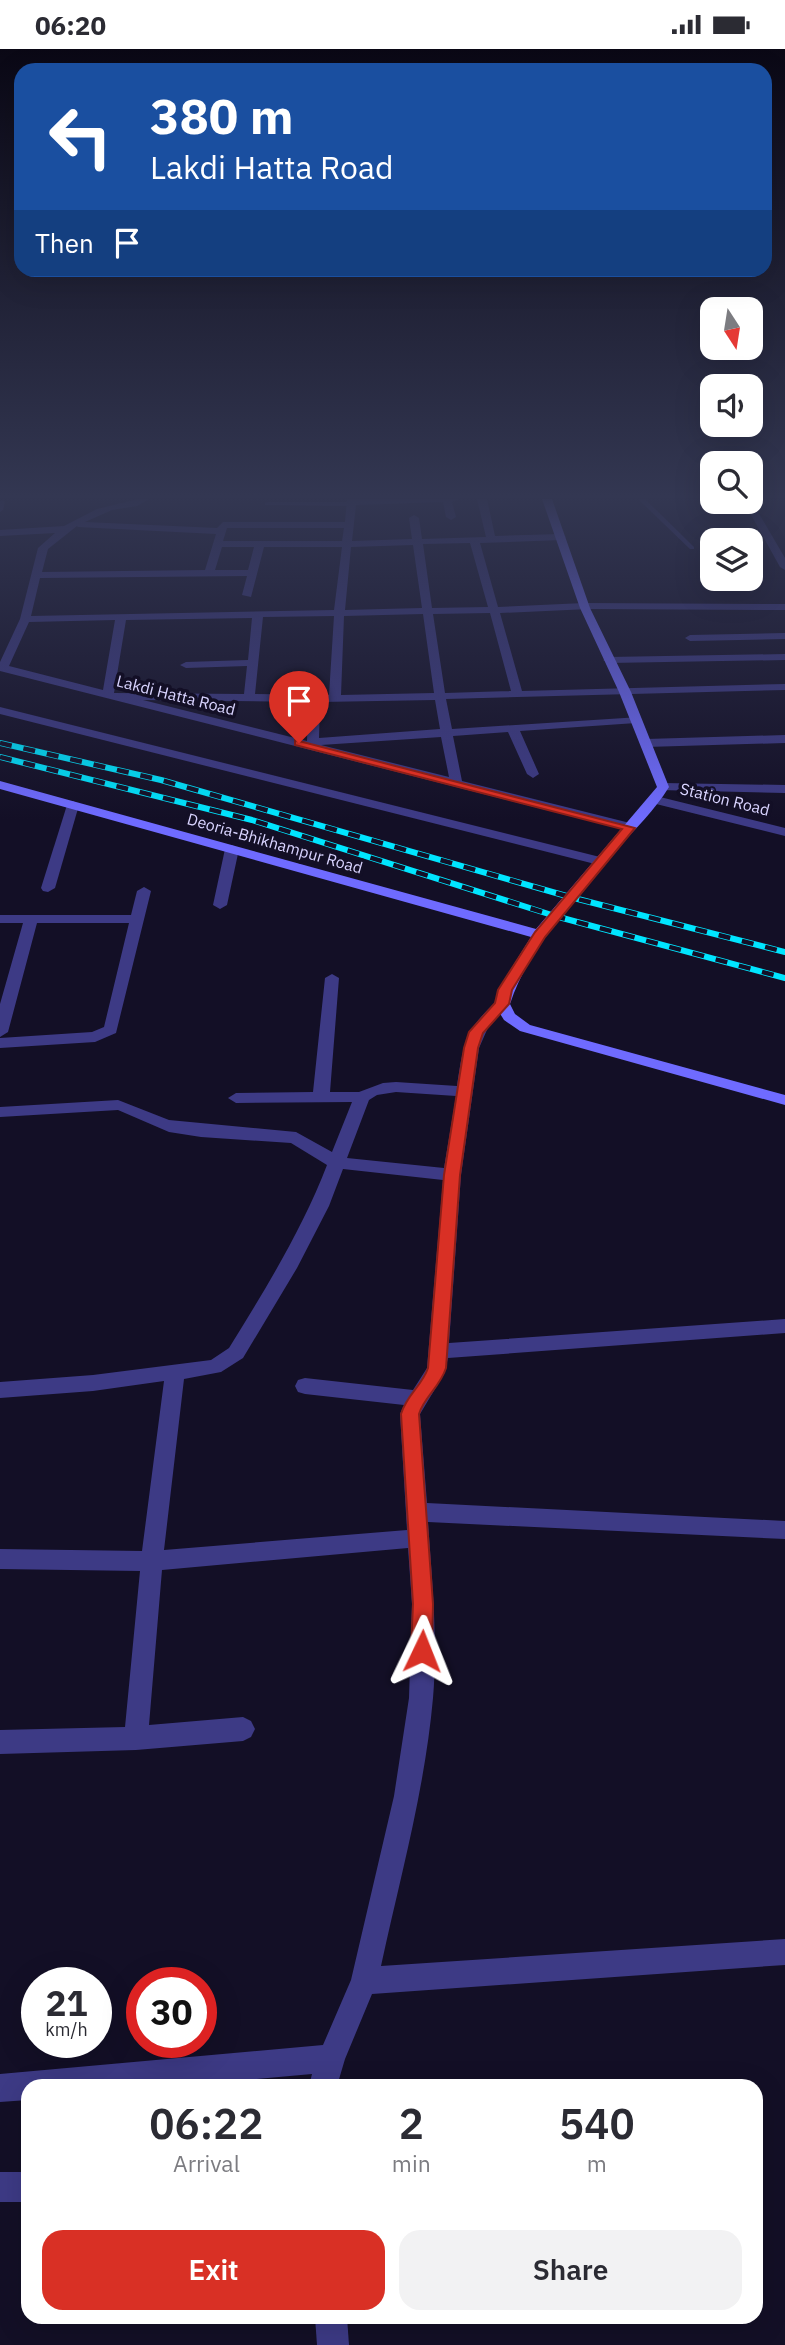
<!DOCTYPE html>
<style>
:root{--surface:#fff;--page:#f2f2f3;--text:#2b2b33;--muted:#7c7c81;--accent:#d93025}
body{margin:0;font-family:"IBM Plex Sans",sans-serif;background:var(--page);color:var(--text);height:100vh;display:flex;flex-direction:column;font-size:26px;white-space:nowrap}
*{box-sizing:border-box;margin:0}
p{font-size:23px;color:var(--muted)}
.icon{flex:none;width:38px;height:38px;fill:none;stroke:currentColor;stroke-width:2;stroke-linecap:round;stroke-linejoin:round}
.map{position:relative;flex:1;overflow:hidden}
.panel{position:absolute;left:21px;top:2030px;width:742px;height:245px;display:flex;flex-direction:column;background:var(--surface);border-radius:21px;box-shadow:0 7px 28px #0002}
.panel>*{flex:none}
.top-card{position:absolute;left:14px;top:14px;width:758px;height:214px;border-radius:21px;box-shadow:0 7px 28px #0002;background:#1a4fa0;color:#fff;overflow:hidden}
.needle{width:46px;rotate:168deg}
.controls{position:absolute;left:700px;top:248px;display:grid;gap:14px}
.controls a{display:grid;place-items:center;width:63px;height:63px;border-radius:14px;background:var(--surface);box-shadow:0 7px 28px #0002;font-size:35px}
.speed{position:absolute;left:21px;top:1918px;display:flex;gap:14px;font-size:35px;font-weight:700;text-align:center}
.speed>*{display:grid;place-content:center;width:91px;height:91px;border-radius:50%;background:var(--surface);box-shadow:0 7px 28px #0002;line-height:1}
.speed small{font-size:18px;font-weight:400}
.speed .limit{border:10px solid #d22;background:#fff;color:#111}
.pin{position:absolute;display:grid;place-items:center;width:60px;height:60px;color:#fff;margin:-72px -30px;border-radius:50% 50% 50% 0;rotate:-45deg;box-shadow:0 0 7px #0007}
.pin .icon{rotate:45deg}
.me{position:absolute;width:77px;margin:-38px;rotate:2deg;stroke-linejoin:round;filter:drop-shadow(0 0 5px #0008)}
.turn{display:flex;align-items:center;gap:24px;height:147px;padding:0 21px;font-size:32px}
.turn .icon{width:91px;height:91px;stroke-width:2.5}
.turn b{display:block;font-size:49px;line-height:60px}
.then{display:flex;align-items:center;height:66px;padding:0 21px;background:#0003;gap:14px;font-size:26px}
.eta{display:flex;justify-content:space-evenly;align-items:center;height:119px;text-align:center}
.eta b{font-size:42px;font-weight:600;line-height:49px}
.action{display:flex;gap:14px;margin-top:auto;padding:14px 21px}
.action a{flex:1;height:80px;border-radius:21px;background:var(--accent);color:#fff;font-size:28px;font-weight:600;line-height:80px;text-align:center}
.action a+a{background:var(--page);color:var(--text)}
.status{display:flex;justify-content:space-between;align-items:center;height:49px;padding:0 35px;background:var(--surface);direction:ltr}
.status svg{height:19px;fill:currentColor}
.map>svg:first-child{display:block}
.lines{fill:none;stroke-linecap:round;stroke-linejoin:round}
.service{fill:#3d3a85;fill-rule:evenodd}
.minor{fill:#3d3a85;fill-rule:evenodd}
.tertiary{fill:#3d3a85;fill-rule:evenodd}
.secondary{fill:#6f6bff;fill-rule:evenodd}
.rail-casing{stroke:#00e5ff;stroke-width:6}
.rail{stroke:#130f26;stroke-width:4.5;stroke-dasharray:12;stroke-linecap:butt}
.route{fill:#d93025;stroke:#8d1f18;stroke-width:2}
.labels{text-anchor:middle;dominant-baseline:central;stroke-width:7;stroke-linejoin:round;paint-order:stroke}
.far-street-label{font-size:16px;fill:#d9d4ff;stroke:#130f26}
</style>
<div class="status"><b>06:20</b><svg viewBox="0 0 49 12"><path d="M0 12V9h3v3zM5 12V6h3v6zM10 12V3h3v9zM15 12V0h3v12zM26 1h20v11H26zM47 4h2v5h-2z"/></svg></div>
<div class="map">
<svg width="785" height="2296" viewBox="0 0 785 2296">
<rect width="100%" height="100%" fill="#130f26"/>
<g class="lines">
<!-- service -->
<g class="service">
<path d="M638 450H645L694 498V500H690Z"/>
<path d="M2 451 5 453 3 461 0 463V452Z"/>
<path d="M267 453H351L354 455 351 457 265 456V454Z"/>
</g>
<!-- minor -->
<g class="minor">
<path d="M138 450H149L137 457 112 461 85 473 217 479 223 473H345L347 450H458L452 453 456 468 451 471 446 468 443 453 356 456 352 492 412 490 409 469 414 466 419 469 422 490 486 488 477 450H487L495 487 561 485 566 488 561 491 480 494 498 558 584 554 785 555V561L589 560 500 564 522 642 785 635V641L446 650 452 680 640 668V672L636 674 520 682 539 725 533 729 527 725 508 683 453 687 462 732 634 775 636 778 629 782 0 622V613L20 570 38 499 55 484 0 487V481L64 477 97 460ZM77 477 78 478 216 485 205 521 42 523 48 500ZM227 479H344L342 492H223ZM470 494 488 558 432 559 423 495ZM413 496 422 559 345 561 351 498ZM222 498H254L248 521H215ZM264 498H342L334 561 31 567 40 529 247 527 242 546 251 548ZM490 564 511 642 445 644 433 565ZM423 565 434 644 341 646 344 567ZM334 567 329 646 255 645 263 568ZM252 569 248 611 186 613 180 616 186 619 247 617 244 645 114 644 126 571ZM115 571 103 641 9 617 29 573ZM143 651 308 653 307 692ZM435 651 440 680 319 689 320 653ZM441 688 449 728 321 696Z"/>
<path d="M751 451 785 509V521L780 518 744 453Z"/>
<path d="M785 584V590L690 592 685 589 690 586Z"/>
<path d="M785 605V611L609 614 603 611 609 608Z"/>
<path d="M0 658 604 809 606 812 599 816 0 665Z"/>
<path d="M785 686V694L646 698 640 694 646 690Z"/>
<path d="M663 734 785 736V744L659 741V735Z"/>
<path d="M73 752 79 756 55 839 48 843 43 842 41 839 67 756Z"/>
<path d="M232 796 239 800 227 856 220 860 213 856 225 800Z"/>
<path d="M144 838 151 842 116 984 95 993 0 999V989L92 983 104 978 129 874H37L8 983 0 988V955L23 874H0V866H131L137 842Z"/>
<path d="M332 925 339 929 330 1043H359L383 1034 396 1033 457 1037C463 997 465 980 497 952H507L510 955 490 974 479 999 461 1126 449 1294 785 1270V1284L448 1309 444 1325 420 1365 427 1454 785 1472V1490L428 1473C432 1531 438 1591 433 1649 425 1740 400 1829 381 1917L785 1890V1916L372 1945 345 2010 337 2037H309L312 2025 177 2037H28V2051L0 2053V2025L323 1996 351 1931 394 1747 409 1649 412 1555 408 1499 162 1521 149 1676 243 1668 251 1672 255 1680 251 1688 243 1692 136 1701 0 1705V1681L125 1678 140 1522 0 1520V1500L142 1502 164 1332 93 1342 0 1349V1333L93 1326 211 1311 229 1299C266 1239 302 1181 327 1116L291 1094 201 1088 169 1083 118 1061 0 1068V1058L118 1051 169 1071 296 1083 332 1103 352 1053 236 1054 228 1049 236 1044 313 1043 325 929ZM396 1043 456 1047 444 1119 347 1109 369 1051 377 1046ZM343 1120 443 1131 427 1319 413 1341 305 1329 298 1331 295 1337 298 1343 305 1345 404 1356 400 1365 407 1481 164 1501 184 1330 221 1323 243 1309 297 1219 329 1157Z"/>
<rect x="0" y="2123" width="28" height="30"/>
<path d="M315 2268H347L349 2296H317Z"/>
</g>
<!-- tertiary -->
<path class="tertiary" d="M656 747 785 779V787L652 754 650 751Z"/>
<!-- secondary -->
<path class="secondary" d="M542 450H552L590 559 631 643 669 738C655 761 635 780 617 800 575 847 530 896 510 955L515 965 530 976 785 1046V1056L520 982 504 971 494 955 501 936 531 888 0 740V732L536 880 657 738 619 643 580 559Z"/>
<!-- rail casing -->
<g class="rail-casing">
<g id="rail">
<path d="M0 694 161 731 570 848 785 903"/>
<path d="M0 708 252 771 555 867 785 929"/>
</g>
</g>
<!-- rail -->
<use href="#rail" class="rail"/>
</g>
<!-- sky -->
<linearGradient id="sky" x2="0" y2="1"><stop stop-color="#0a0815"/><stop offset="0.58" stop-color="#333752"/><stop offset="1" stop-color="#333752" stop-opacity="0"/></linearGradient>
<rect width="785" height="771" fill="url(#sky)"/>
<!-- route -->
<path class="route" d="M295 691 635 779 545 888 512 941 509 955 483 984 478 999 460 1126 446 1319C440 1338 424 1348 419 1365L433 1555 432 1602 429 1609 422 1612 415 1609 411 1602 413 1555 401 1365C407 1345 422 1337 428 1319L444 1126 464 999 469 983 495 954 498 941 535 883 622 780 295 696Z"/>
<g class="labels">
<!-- far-street labels -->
<g class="far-street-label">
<text transform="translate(176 646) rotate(14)">Lakdi Hatta Road</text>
<text transform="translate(725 750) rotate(14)">Station Road</text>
<text transform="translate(275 794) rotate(16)">Deoria-Bhikhampur Road</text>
</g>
</g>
</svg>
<div class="controls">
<a><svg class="needle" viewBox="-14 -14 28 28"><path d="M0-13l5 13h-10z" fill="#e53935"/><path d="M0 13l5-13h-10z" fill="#7c7c81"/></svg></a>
<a><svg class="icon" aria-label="sound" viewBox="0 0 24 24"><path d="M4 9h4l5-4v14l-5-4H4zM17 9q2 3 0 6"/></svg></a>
<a><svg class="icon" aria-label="search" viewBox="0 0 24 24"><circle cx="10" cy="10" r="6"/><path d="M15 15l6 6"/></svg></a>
<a><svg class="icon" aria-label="layers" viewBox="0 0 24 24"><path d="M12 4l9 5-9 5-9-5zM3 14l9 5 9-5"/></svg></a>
</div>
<div class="speed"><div>21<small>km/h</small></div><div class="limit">30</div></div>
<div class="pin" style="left:299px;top:694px;background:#d93025"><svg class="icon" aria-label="arrive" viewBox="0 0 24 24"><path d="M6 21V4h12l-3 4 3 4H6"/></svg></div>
<svg class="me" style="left:422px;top:1602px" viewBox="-20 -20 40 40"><path d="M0-17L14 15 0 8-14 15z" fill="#d93025" stroke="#fff" stroke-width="4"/></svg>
<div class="top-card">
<div class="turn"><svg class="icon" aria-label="left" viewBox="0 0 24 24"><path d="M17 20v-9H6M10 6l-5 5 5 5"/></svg><div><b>380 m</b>Lakdi Hatta Road</div></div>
<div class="then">Then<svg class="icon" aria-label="arrive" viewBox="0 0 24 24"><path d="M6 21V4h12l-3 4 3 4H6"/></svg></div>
</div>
<section class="panel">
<div class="eta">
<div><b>06:22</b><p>Arrival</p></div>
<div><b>2</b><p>min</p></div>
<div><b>540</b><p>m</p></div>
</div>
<div class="action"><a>Exit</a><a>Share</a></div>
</section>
</div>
